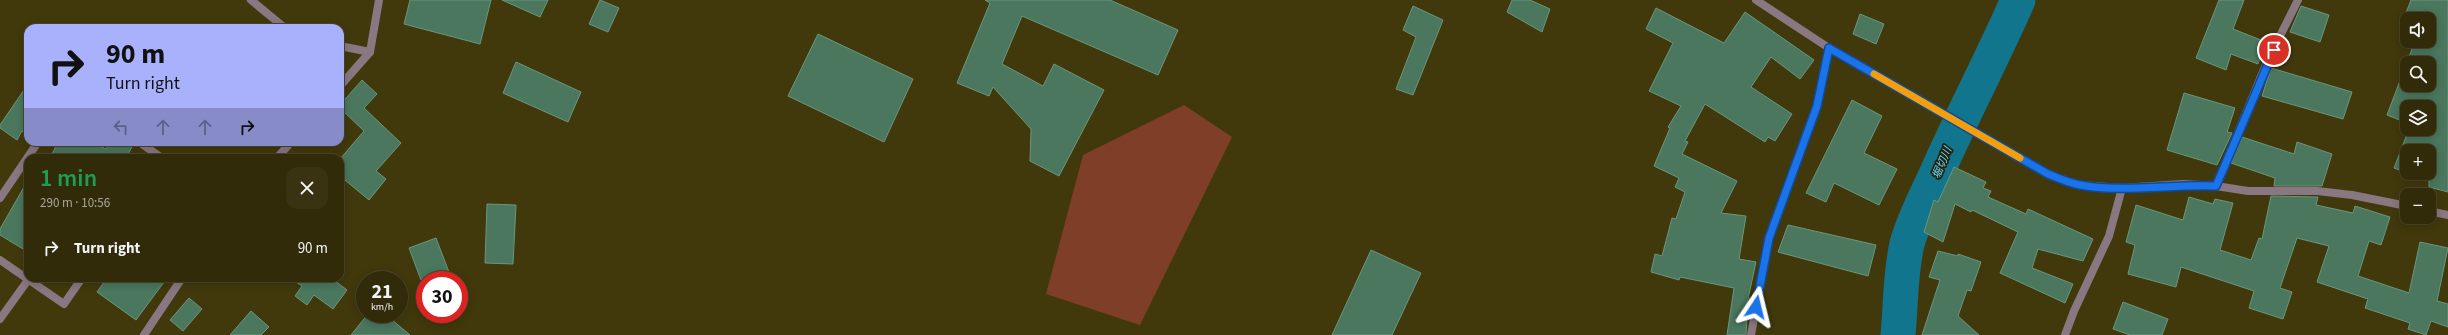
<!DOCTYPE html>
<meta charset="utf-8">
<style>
:root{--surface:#312b09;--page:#393312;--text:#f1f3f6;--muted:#a8a79c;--line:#4c472a}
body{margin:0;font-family:"Source Sans 3","Noto Sans JP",sans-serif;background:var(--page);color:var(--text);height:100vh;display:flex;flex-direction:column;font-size:15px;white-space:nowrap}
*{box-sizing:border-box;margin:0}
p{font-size:13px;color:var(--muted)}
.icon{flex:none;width:22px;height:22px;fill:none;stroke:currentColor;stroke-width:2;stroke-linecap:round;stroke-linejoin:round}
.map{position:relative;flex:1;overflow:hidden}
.panel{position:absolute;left:24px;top:154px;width:320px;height:128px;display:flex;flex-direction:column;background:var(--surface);border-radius:12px;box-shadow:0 2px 10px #0003,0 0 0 1px var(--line)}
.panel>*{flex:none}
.hud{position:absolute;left:24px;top:24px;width:320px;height:122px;border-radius:12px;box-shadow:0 2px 10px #0003,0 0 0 1px var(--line);background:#a9b0fc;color:#111;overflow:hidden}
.fabs{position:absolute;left:2400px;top:12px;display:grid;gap:8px}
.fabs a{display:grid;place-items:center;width:36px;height:36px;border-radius:8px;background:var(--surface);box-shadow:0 2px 10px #0003,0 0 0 1px var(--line);font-size:20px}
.speed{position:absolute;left:356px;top:271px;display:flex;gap:8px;font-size:20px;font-weight:700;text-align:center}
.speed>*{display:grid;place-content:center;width:52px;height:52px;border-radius:50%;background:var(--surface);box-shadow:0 2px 10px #0003,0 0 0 1px var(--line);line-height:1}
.speed small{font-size:10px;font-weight:400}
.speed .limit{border:6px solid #d22;background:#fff;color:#111}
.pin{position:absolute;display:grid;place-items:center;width:34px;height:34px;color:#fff;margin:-17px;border:2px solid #fff;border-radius:50%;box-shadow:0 1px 4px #0007}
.me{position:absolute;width:44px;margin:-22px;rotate:10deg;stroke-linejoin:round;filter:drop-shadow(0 0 3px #0008)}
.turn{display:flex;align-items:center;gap:14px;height:84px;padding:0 16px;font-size:18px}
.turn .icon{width:52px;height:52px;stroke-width:2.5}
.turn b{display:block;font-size:28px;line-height:34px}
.lanes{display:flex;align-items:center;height:38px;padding:0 16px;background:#0003;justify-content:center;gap:20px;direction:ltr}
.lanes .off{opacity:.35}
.round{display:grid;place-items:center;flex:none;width:42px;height:42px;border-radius:12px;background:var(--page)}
.head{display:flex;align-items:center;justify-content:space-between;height:68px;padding:0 16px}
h1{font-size:24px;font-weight:600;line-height:30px;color:#1e9e55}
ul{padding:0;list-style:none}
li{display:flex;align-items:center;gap:12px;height:52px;padding:0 16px}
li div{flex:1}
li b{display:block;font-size:15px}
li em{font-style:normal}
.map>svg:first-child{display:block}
.green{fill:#7f3e28}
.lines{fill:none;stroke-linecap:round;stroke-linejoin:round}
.river{stroke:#10758d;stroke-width:35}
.building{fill:#4a775e;stroke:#69977d;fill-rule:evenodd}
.minor{stroke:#897782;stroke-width:8}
.tertiary{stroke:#897782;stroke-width:8}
.route-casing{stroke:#114b97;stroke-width:10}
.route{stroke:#1a73e8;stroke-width:7}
.slow{stroke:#f59e0b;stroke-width:7}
.labels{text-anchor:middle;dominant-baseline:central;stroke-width:3.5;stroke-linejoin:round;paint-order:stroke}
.water-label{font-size:11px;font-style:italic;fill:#66dbfc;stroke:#24210e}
</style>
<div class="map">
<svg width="2448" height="335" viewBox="0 0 2448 335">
<rect width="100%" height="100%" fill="#41390c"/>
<!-- green -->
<path class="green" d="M1184 105 1232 137 1140 325 1046 294 1083 155Z"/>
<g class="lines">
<!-- river -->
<path class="river" d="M1898 335C1901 304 1900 274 1907 244 1914 218 1928 193 1939 168 1964 112 1993 57 2018 0"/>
</g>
<!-- building -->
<g class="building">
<path d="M410 0H491L480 44 404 24Z"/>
<path d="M502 0H548L540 17Z"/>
<path d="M600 0 619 8 608 32 589 24Z"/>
<path d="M985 0H1110L1178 30 1158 75 1022 16 1002 64 1043 86 1054 64 1104 90 1059 176 1030 161 1031 129 993 87 989 96 957 83 990 3Z"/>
<path d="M1512 0H1530L1550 9 1542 32 1507 12Z"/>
<path d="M2219 0H2244L2233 29 2266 42 2258 64 2231 54 2226 70 2196 58Z"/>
<path d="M2411 0H2448V192L2429 187V181L2394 168 2409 129H2429V107H2407V123L2387 115 2415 41H2429V19L2404 18ZM2407 63H2429V85H2407ZM2407 151H2429V173H2407Z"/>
<path d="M1413 6 1443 20 1413 95 1396 89 1416 37 1403 30Z"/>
<path d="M2301 6 2329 15 2320 42 2290 32Z"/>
<path d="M1656 8 1724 43 1745 12 1814 60 1800 79 1771 57 1751 87 1792 114 1775 141 1768 137 1765 142 1705 104 1685 141 1688 142 1682 154 1737 181 1721 213 1746 216 1739 259 1756 262 1748 299 1746 335H1727L1734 288 1680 277 1679 280 1651 272 1655 254 1662 256 1672 218 1676 219 1685 192 1675 187 1679 178 1654 166 1670 128 1668 127 1681 106 1649 91 1673 43 1646 29Z"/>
<path d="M1860 14 1884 24 1876 44 1853 34Z"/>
<path d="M818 34 913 79 884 142 788 96Z"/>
<path d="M516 62 581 92 568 122 503 93Z"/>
<path d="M2271 68 2352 92 2343 119 2262 96Z"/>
<path d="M362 80 377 94 364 108 401 143 376 171 386 179 369 200 340 176V159L364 131 340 108V105Z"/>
<path d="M28 84V135L22 131 17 140 0 128V125Z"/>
<path d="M2184 93 2235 108 2227 132 2232 133 2217 165 2167 150Z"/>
<path d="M1852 100 1882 116 1864 153 1897 169 1879 205 1834 183 1826 202 1806 193Z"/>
<path d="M2242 137 2294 154 2297 142 2332 154 2322 186H2274L2275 178 2231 163Z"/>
<path d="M58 142H92L106 149 110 142 134 143 126 158H50Z"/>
<path d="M1954 167 1986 182 1983 188 1991 191 1988 197 2026 214 2028 209 2093 239 2083 261 2038 249 2032 268 2073 284 2065 303 2000 273 2018 232 1972 210 1971 212 1955 204 1943 242 1924 232 1934 200 1938 202Z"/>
<path d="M28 180V252L0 235V229Z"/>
<path d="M2271 196 2318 197 2316 205 2353 213 2355 206 2390 217 2381 245 2369 241 2358 276 2409 293 2420 242 2448 248 2437 301 2448 304V327L2431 321 2426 335 2408 329 2410 323 2365 308 2368 299 2317 282 2329 246 2297 238 2280 288 2292 292 2283 319 2249 308 2254 291 2181 267 2176 287 2128 274 2135 245 2126 242 2136 205 2183 220 2189 197 2213 204 2215 199 2233 203 2220 250 2251 260 2259 238 2262 239Z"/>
<path d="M487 204 516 205 513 264 485 263Z"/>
<path d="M1788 225 1876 245 1868 276 1778 252Z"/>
<path d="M436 238 452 280H421L409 248Z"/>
<path d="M1371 250 1421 273 1392 335H1332Z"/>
<path d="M1938 251 1958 256V254L1981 262 1971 291 1967 290 1958 316 1979 335H1922L1940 280 1929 277Z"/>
<path d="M107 278H167L136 320 97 292Z"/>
<path d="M290 278H331L347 290 333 309 314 295 307 305 295 296 302 286Z"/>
<path d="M189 298 202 309 183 331 170 320Z"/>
<path d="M2123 302 2168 319 2162 335H2130L2113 329Z"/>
<path d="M251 311 269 327 261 335H230Z"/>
<path d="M368 314H385L410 335H351Z"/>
</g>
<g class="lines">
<!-- minor -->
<g class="minor">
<path d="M251 0 285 28"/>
<path d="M340 46 370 52"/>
<path d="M340 86 370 52 379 0"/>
<path d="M139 142 162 158"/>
<path d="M277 158 291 142"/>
<path d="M2216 186 2267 62 2298 0"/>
<path d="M0 198 38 142"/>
<path d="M2429 211 2448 215"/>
<path d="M0 260 64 304 82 278"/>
<path d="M0 319 28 280"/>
<path d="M144 335 182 278"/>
<path d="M1751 335 1769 238 1817 106 1829 48 1756 0"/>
<path d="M2065 335 2074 311 2109 236 2122 188 2183 184 2216 186 2248 191H2317L2352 195 2407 206"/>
</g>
<!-- tertiary -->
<path class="tertiary" d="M1829 48 2047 174 2079 185 2122 188"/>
</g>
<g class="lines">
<!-- route casing -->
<g class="route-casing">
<path id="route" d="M1756 307 1769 238 1817 106 1829 48 2048 174C2058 178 2069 183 2080 185 2125 193 2171 184 2216 186L2274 50"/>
</g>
<!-- route -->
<use href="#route" class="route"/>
<!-- slow -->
<path class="slow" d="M1874 74 2020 158"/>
</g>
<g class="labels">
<!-- water labels -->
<g class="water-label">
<text transform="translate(1942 163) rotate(-67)">堀切川</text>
</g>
</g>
</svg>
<div class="fabs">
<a><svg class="icon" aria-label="sound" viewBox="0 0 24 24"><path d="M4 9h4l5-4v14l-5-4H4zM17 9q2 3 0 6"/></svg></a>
<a><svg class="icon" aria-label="search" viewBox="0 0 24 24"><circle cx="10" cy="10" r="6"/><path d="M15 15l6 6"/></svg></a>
<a><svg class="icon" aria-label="layers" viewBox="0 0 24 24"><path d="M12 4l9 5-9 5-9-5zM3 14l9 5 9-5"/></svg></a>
<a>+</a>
<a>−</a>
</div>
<div class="speed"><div>21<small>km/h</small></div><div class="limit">30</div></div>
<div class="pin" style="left:2274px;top:50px;background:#d93025"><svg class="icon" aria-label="arrive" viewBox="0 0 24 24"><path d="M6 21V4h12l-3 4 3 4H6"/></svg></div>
<svg class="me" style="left:1756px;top:307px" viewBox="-20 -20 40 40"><path d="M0-17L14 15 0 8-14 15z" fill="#1a73e8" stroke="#fff" stroke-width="4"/></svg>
<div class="hud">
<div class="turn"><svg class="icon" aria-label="right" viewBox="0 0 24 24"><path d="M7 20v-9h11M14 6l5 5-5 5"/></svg><div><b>90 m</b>Turn right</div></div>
<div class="lanes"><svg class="icon off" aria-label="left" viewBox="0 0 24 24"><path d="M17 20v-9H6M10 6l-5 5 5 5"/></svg><svg class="icon off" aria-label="ahead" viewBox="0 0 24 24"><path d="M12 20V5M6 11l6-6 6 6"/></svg><svg class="icon off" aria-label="ahead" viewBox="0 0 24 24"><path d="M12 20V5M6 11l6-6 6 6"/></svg><svg class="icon" aria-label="right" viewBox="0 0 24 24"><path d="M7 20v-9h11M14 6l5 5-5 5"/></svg></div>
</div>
<section class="panel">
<div class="head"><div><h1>1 min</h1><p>290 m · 10:56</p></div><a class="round"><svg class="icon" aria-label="close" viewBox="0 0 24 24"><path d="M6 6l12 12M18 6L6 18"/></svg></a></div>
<ul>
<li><svg class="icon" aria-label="right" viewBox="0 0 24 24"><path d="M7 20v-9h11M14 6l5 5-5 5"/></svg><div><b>Turn right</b></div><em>90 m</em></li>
</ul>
</section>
</div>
